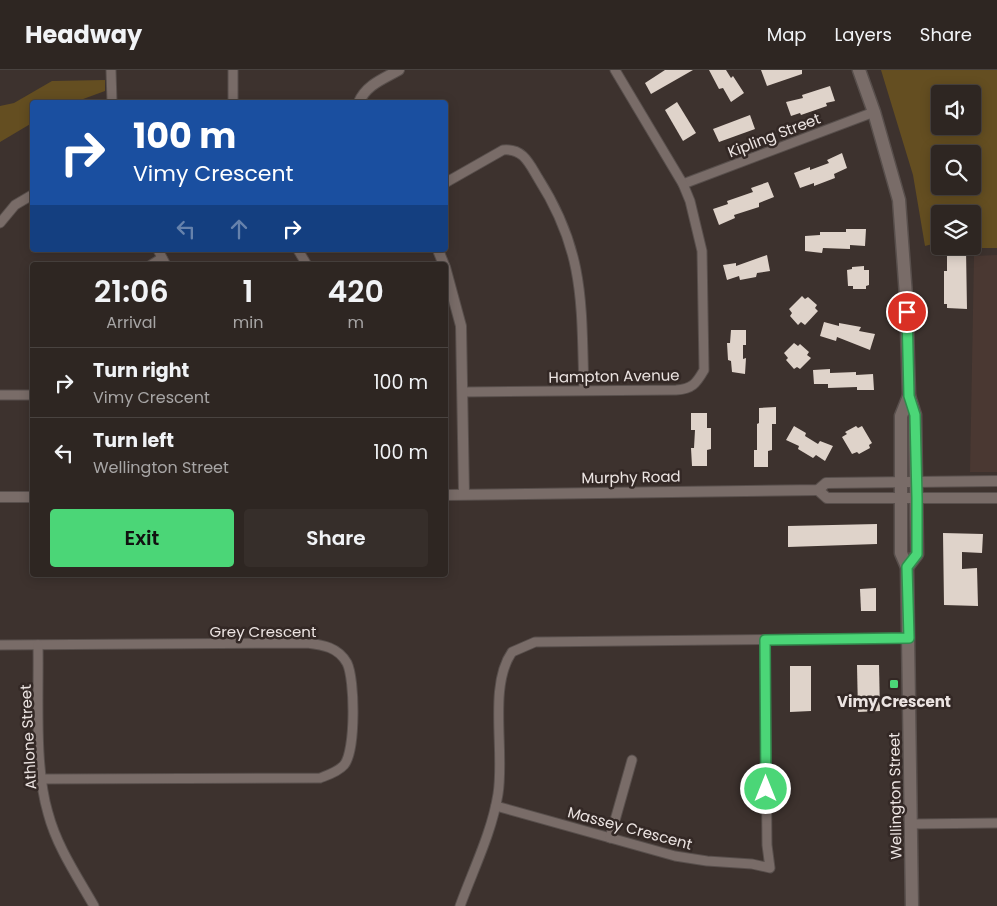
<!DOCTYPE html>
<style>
:root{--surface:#2e2622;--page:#362e2a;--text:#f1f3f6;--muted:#a7a5a5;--line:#494340;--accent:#4bd677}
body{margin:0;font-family:Poppins,sans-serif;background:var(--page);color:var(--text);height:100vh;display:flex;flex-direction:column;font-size:19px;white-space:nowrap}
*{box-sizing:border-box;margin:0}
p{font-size:16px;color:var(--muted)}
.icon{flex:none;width:28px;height:28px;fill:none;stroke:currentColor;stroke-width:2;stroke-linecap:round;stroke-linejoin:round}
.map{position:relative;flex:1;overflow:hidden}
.details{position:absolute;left:30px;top:192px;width:418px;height:315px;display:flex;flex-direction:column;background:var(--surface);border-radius:5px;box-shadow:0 2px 12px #0003,0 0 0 1px var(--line)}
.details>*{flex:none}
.top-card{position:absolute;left:30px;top:30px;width:418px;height:152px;border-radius:5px;box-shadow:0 2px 12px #0003,0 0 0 1px var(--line);background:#1a4fa0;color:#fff;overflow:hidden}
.tools{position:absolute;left:931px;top:15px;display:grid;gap:10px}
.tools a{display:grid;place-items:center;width:50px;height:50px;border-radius:5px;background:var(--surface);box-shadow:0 2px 12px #0003,0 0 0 1px var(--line);font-size:25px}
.pin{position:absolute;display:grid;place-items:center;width:42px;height:42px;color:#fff;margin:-21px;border:2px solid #fff;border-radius:50%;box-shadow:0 1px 5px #0007}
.me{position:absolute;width:55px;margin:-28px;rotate:0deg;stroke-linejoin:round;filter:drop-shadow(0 0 4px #0008)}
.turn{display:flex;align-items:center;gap:18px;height:105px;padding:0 20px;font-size:22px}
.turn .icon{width:65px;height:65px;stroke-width:2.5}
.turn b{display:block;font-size:35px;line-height:42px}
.lanes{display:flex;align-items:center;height:48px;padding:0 20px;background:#0003;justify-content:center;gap:25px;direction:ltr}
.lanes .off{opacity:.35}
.eta{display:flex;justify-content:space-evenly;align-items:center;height:85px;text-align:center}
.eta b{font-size:30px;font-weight:600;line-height:35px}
.cta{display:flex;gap:10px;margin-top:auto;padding:10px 20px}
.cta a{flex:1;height:58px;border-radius:5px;background:var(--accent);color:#111;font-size:20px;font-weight:600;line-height:58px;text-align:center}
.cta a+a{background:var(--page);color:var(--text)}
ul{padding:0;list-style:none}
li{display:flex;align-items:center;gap:15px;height:70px;padding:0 20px;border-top:1px solid var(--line)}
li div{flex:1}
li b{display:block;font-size:19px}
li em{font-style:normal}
header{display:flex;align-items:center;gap:30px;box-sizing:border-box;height:70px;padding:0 25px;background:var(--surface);border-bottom:1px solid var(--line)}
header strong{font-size:24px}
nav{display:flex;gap:28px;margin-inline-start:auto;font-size:18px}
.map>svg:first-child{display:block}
.built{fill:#4a3832}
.green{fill:#644e21;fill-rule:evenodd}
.building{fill:#dfd3ca}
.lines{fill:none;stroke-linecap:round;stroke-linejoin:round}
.minor-casing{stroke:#584f4c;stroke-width:11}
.tertiary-casing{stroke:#584f4c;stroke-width:12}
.secondary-casing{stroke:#584f4c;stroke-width:15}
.minor{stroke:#796c68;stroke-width:9}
.tertiary{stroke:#796c68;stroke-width:10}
.secondary{stroke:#796c68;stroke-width:12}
.route-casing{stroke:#318b4d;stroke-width:12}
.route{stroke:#4bd677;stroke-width:9}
.poi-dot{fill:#4bd677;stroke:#332825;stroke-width:2}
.labels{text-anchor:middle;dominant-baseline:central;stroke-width:5;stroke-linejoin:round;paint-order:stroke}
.street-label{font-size:15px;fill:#ece4e2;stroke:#332825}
.poi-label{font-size:15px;font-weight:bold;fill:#ece4e2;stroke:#332825}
</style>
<header>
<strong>Headway</strong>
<nav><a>Map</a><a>Layers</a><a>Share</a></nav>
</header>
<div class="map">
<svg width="997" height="836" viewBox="0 0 997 836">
<rect width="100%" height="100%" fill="#3d322e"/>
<!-- built -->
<path class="built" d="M997 185V402H970L974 186Z"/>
<!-- green -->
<g class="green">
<path d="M881 0H997V178H981L973 173 972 144H940V172L925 176 913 105ZM940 24H972V56H940ZM940 84H972V116H940Z"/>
<path d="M105 10V21L75 32H32V53L0 72V36L14 33 52 11Z"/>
</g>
<!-- building -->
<g class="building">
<path d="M665 0H693L651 24 645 13Z"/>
<path d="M709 0H726L731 8 733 6 744 23 731 32 723 18 719 19Z"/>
<path d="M761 0H802V4L767 16Z"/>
<path d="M830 16 835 31 826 33 827 36 801 45 800 43 791 46 786 32 803 28 802 25Z"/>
<path d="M677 32 696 63 683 71 665 40Z"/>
<path d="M750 45 755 59 719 72 713 59Z"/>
<path d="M842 83 847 98 834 104 835 108 814 116V113L800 118 794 103 810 97V100L829 93 827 90Z"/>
<path d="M768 112 774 127 759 133V137L734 145 735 148 719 155 713 139 728 134 727 131 753 122 751 118Z"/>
<path d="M846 159H866L865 176 850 175V179L823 178 822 183 805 181V166L820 165V162H846Z"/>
<path d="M947 179H966L967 239 947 238V234H944V201H947Z"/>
<path d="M767 185 770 201 757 203 756 207 740 210 739 206 727 210 723 195 736 193V196Z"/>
<path d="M864 196V200H869V215L866 216V219H853V216H848L847 200 852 199V197Z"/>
<path d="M802 226 805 229 808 227 817 235 815 238 818 241 805 255 801 252 798 255 790 246 792 243 789 239Z"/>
<path d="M824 252 839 256V253L861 257 859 261 875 264 870 280 837 267 836 271 820 266Z"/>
<path d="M731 260H746V275H743V289L746 288 745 304 732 302 731 291 728 290 727 273H730Z"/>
<path d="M794 273 798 276 800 274 809 282 807 285 811 288 800 299 797 297 794 299 786 290 788 288 784 283Z"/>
<path d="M830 299V303L856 302V305L873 304 874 320H857V317L828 318V314H814L813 300Z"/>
<path d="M776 337V354H772V380L768 381V397H754V380H757V354L759 353V338Z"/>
<path d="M691 343H707V358H711V379L707 380V396H692L691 378H694L695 360H691Z"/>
<path d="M794 356 806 363 805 366 818 374 820 371 833 376 825 391 816 385 813 388 798 379 799 376 786 370Z"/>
<path d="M856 356 858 358 862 356 872 373 869 375 870 378 859 384 857 382 852 384 842 367 847 364 845 362Z"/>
<path d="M877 454V474L788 477V456Z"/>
<path d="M943 463 983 464 982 483 962 482V499L977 498 978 536 944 535Z"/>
<path d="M876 518V541H861L860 519Z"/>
<path d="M857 595H879L880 641 858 642Z"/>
<path d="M790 596H811V641L790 642Z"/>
</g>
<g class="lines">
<!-- minor casing -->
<g class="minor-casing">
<g id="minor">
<path d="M111 0 112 32"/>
<path d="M233 0V32"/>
<path d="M445 113 503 80C523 78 529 93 538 108 586 183 581 236 584 320"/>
<path d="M683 114 874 42"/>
<path d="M0 153 15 135 32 125"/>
<path d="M158 180 166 195"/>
<path d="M298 180 307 195"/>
<path d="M151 195 162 188"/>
<path d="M463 322 676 320C692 319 696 314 704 300L702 181 690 131 683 114 615 0"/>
<path d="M0 325H32"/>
<path d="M0 575 307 573C323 575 338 577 347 593 355 609 356 681 344 695 338 702 328 705 320 708L41 709"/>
<path d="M38 575C39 625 34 696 48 743 57 777 77 806 94 836"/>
<path d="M496 736 675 786 707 791 752 794 770 798 767 775 765 570"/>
<path d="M912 754 997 753"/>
<path d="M610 768 632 690"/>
<path d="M460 836C473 800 492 762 498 724 505 681 488 616 512 582L535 572 909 568"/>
</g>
</g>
<!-- tertiary casing -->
<g class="tertiary-casing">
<g id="tertiary">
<path d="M359 32C366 15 383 9 399 0"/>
<path d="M438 180 444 195"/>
<path d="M445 197 461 256 464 424"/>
<path d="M818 420 827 428H997"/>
<path d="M445 425 818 420 826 413 997 411"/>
<path d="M0 427H32"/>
</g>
</g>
<!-- secondary casing -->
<g class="secondary-casing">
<g id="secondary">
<path d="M859 0 874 42 899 130 906 226 909 326 915 345 917 484 907 497"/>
<path d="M909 326 901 346V483L907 497 912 836"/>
</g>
</g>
<!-- minor -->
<use href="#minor" class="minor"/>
<!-- tertiary -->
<use href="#tertiary" class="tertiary"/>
<!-- secondary -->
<use href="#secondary" class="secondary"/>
</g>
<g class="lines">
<!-- route casing -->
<g class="route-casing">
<path id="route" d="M766 719 765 570 909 568 907 497 917 484V428L915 345 909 326 907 242"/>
</g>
<!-- route -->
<use href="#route" class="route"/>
</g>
<!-- markers -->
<rect class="poi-dot" x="889" y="609" width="10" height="10" rx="2.5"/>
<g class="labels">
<!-- street labels -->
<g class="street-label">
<text transform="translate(774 65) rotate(-21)">Kipling Street</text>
<text transform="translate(614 306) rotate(-1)">Hampton Avenue</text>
<text transform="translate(631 407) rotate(-1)">Murphy Road</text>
<text x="263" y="561">Grey Crescent</text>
<text transform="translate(28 667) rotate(-93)">Athlone Street</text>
<text transform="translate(895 726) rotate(-91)">Wellington Street</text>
<text transform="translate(630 758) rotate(15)">Massey Crescent</text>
</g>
<!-- poi labels -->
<g class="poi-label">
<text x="894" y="631">Vimy Crescent</text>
</g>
</g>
</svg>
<div class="tools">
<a><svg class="icon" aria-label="sound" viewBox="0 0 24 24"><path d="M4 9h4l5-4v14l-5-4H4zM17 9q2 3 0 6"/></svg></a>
<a><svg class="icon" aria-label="search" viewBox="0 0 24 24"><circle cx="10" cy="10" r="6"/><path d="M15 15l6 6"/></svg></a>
<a><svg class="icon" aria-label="layers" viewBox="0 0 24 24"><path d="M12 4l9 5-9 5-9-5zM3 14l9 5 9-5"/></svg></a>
</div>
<div class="pin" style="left:907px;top:242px;background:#d93025"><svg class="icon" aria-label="arrive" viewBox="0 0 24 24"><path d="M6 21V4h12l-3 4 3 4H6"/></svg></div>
<svg class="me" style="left:766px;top:719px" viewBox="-20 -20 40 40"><circle r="17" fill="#4bd677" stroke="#fff" stroke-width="3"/><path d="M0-11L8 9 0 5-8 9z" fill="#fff"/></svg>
<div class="top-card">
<div class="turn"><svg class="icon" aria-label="right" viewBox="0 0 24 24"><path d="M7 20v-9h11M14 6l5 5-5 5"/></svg><div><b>100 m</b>Vimy Crescent</div></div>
<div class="lanes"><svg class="icon off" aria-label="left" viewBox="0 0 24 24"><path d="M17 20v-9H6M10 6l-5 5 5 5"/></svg><svg class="icon off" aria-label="ahead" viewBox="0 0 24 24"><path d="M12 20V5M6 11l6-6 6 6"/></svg><svg class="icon" aria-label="right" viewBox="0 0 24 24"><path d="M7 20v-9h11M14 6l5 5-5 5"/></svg></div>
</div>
<section class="details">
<div class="eta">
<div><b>21:06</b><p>Arrival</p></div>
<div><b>1</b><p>min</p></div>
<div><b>420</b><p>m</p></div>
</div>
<ul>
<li><svg class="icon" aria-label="right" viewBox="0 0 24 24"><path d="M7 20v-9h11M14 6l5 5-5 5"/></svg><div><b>Turn right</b><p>Vimy Crescent</p></div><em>100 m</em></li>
<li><svg class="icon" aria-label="left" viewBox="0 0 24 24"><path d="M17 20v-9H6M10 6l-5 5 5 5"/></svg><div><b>Turn left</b><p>Wellington Street</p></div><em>100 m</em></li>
</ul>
<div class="cta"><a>Exit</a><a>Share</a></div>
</section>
</div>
